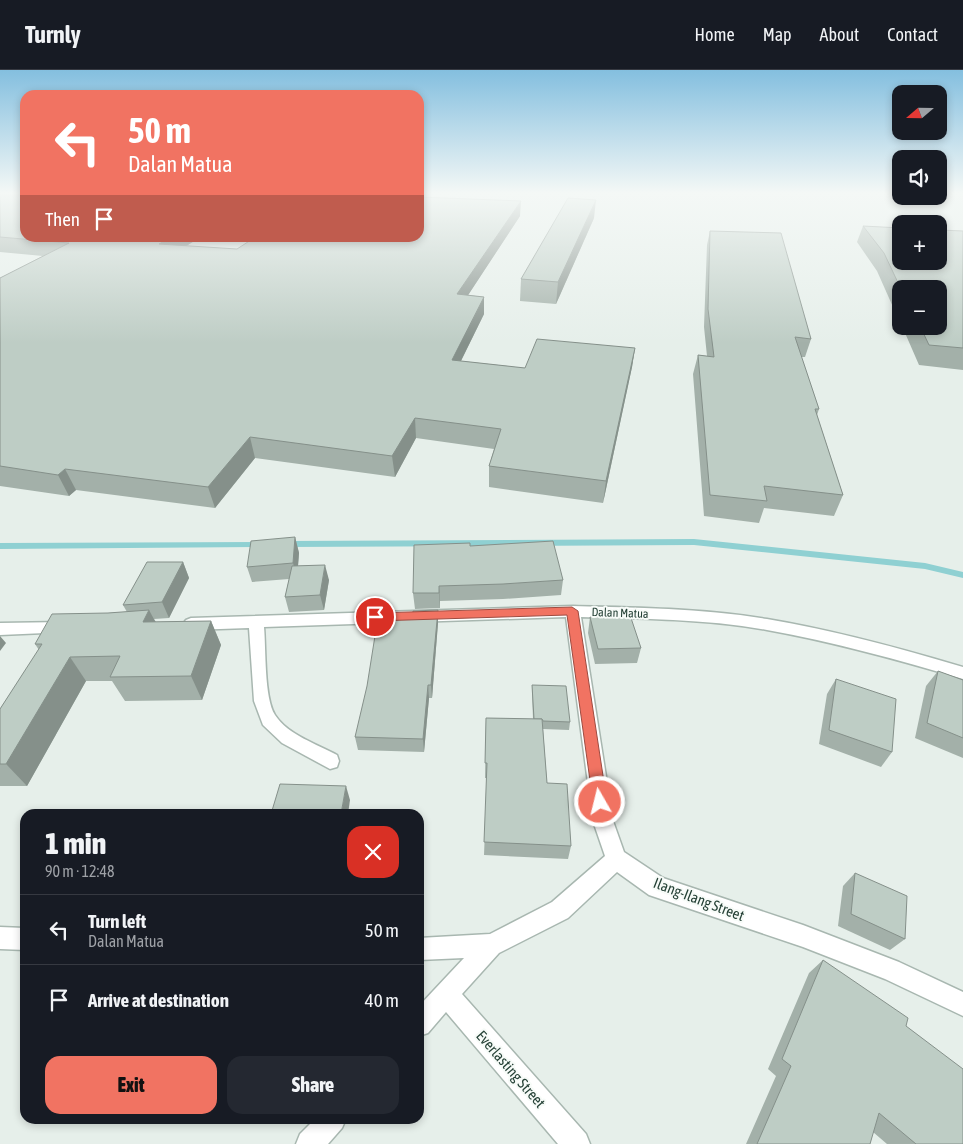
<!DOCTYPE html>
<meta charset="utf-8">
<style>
:root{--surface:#171b24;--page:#242831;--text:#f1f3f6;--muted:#9ea1a6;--line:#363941;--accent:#f17362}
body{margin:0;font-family:"Asap Condensed",sans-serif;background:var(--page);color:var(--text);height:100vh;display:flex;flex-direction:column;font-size:19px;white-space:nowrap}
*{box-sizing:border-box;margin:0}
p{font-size:16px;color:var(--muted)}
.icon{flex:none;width:28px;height:28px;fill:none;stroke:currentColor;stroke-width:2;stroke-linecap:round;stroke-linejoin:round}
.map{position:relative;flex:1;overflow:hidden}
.panel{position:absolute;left:20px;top:739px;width:404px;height:315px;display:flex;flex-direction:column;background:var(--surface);border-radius:15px;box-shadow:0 2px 8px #0003}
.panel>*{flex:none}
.top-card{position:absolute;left:20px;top:20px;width:404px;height:152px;border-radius:15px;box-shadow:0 2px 8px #0003;background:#f17362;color:#fff;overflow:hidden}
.needle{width:32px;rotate:250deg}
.tools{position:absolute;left:892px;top:15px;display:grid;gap:10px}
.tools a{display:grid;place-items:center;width:55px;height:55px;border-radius:10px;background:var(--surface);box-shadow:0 2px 8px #0003;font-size:25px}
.pin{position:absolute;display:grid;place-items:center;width:42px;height:42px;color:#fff;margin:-21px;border:2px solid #fff;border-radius:50%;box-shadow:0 1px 5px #0007}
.me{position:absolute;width:55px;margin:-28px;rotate:352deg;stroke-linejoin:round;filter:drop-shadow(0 0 4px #0008)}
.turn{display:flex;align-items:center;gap:18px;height:105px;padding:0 25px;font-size:22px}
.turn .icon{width:65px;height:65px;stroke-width:2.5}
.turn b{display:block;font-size:35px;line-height:42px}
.then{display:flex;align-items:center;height:48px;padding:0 25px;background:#0003;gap:10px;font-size:19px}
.round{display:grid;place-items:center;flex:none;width:52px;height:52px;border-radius:15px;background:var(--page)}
.head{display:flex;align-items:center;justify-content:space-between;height:85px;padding:0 25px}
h1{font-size:30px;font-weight:800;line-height:38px}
.primary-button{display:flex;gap:10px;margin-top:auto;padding:10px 25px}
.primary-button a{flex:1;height:58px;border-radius:15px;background:var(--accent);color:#111;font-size:20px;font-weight:800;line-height:58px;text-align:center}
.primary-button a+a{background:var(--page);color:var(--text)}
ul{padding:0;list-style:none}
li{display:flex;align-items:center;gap:15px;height:70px;padding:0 25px;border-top:1px solid var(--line)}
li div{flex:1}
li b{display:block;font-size:19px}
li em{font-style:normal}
header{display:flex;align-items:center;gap:30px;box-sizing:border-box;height:70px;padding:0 25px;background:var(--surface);border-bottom:1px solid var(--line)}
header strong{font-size:24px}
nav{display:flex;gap:28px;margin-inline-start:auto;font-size:18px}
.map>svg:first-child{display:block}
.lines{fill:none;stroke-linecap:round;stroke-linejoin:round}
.stream{fill:#8fd0d2;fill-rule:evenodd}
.minor-casing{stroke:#a8b7b0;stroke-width:3}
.minor{fill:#fff;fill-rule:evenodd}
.wall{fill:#a3b0a9}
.shaded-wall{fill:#85908a}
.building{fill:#becdc5;stroke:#85908a}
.route{fill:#f17362;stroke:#9d4b40}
.labels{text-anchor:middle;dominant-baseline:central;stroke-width:4;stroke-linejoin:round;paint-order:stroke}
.street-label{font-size:12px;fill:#254136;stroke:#f7fbf8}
.near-street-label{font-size:15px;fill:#254136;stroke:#f7fbf8}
</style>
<header>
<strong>Turnly</strong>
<nav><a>Home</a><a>Map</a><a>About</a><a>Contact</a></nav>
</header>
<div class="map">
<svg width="963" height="1074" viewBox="0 0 963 1074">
<rect width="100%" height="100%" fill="#e6efea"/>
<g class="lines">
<!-- stream -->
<g class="stream">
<path d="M694 469 925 493 963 502V508L925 499 694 475 286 477 282 474 286 471Z"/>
<path d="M263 472 266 473 267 475 266 477 0 479V473Z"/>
</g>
<!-- minor casing -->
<g class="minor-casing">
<g id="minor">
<path d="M573 536C637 538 703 538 767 549 833 560 899 578 963 597V609C899 590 834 572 767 560 708 549 642 549 581 547L613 751 624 782 663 808 803 855 899 892 963 922V946L885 909 803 877 649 825 617 802 568 848 499 883 462 924 586 1064 590 1074H558L446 942 428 963 419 966V936L464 888 419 890V868L490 864 552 832 605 786 593 751 566 547 264 557C266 578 264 628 275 645 288 665 317 674 337 685L339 691 337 697 330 699 282 673 263 655 254 631 249 558 191 560 186 558 183 554 186 550 191 548Z"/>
<path d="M63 552 68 554 71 558 68 562 0 565V553Z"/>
<path d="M0 857 25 858V880L0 879Z"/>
<path d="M315 1049H346L342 1058 328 1074H296L300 1064Z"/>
</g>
</g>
<!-- minor -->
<use href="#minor" class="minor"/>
</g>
<!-- wall -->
<g class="wall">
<path d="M0 122 25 168H199L186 176 237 179 520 146 468 225 484 227V244L461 291 525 298 635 278 632 297 603 433 489 417V396L494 379 416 368 395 407 255 388 215 438 76 420 69 426 0 416V208L43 186 0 182Z"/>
<path d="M594 148 556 234 520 231 521 209Z"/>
<path d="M863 156 963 161V300L919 295 902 256H939L901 219V255L877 201 857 172Z"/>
<path d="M710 161 811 269 805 287H801L819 339 817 345 843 425 834 446 764 438 759 453 704 446 693 304 698 285 707 286 704 257 707 175Z"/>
<path d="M295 467 299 483 298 496 329 510 324 540 289 542 285 527 289 509 252 512 247 497Z"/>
<path d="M470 476 563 510 561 525 503 529 440 531V538L415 539 413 523Z"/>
<path d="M183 492 189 508 169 548 154 549 156 552 211 551 221 575 202 630 125 631 112 611H86L27 716H0V639L39 580 35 574 108 543 127 542 123 535Z"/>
<path d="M438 540V553L432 628H429L424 682 358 680 355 667 413 547Z"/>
<path d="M590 547 641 578 637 593 595 594 588 563Z"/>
<path d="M938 601 963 610V688L915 668 926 616Z"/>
<path d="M836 609 892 682 881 697 819 674 827 624Z"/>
<path d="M532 615 570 652 569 660 543 659 547 713 571 776 568 789 484 785 487 708H485L486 648 533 649 532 622Z"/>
<path d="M855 803 905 869 890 880 838 856 843 816Z"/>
<path d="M823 890 906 956 963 1074H887L873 1062 870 1074H746L776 1006 768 999 809 903Z"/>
</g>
<!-- shaded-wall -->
<g class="shaded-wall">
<path d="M596 130 594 148 556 234 558 212Z"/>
<path d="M521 131 520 146 457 242V224Z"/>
<path d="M170 168H199L164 190 159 174Z"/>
<path d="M484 227V244L452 309V290Z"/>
<path d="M635 278 632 297 603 433 606 411Z"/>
<path d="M415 348 416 368 395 407 392 386Z"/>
<path d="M250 367 255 388 215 438 208 417Z"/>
<path d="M65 399 76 420 69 426 58 405Z"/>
<path d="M295 467 299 483 297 508 293 493Z"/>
<path d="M183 492 189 508 169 548 162 532Z"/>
<path d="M325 495 329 510 324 540 320 525Z"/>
<path d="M439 516 440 531V538L439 523Z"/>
<path d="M149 540 162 564 143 552Z"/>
<path d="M438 540V553L432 628 431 615Z"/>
<path d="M211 551 221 575 202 630 191 606Z"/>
<path d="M0 566 6 573 0 581Z"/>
<path d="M70 587 86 611 27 716 6 694Z"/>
<path d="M428 615 429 628 424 682 423 669Z"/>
<path d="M346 716 350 730 348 744H341Z"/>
</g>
<!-- building -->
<g class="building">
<path d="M0 122H25V168H170L159 174 237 179 254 168H419V127L521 131 457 224 484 227 452 290 525 298 537 269 635 278 606 411 489 396 501 359 415 348 392 386 250 367 208 417 65 399 58 405 0 396V208L69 173 0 167Z"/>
<path d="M568 128 596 130 558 212 521 209Z"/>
<path d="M863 156 901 158V191H939V160L963 161V278L929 275 920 256H939V219H901L884 183Z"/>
<path d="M710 161 781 163 811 269 795 267 819 339H815L843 425 764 416 767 431 710 425 698 285 714 287 708 239Z"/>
<path d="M295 467 293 493 247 497 251 471Z"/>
<path d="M553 471 563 510 503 514 439 516V523H413L414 475 470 473V476Z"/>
<path d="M147 492H183L162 532 123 535Z"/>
<path d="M325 495 320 525 285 527 292 496Z"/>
<path d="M149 540 143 552 211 551 191 606 110 607 120 586 70 587 6 694H0V639L42 574H35L52 544 108 543Z"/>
<path d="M438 540 431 615H428L423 669 355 667 367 616 378 547H413V541Z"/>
<path d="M630 545 641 578 598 579 590 547Z"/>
<path d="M938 601 963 610V668L927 653Z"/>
<path d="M836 609 896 629 892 682 829 660Z"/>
<path d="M532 615 566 616 570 652 543 651 542 649H534Z"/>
<path d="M486 648 542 649 547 713 567 714 571 776 484 772 487 693H485Z"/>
<path d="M280 714 346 716 341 744H271Z"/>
<path d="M855 803 907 826 905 869 851 844Z"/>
<path d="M823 890 908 948 906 956 963 999V1074H916L879 1043 870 1074H757L791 996 782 989Z"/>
</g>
<!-- sky -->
<linearGradient id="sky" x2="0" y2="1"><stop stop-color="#84bfdf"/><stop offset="0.45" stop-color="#f4f8f6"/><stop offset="1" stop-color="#f4f8f6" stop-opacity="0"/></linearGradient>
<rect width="963" height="273" fill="url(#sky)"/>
<!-- route -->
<path class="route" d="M572 537 578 541 607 732 605 736 600 738 595 736 593 732 567 545 375 551 369 547 375 543Z"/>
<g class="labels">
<!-- street labels -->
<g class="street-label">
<text transform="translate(620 543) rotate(2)">Dalan Matua</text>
</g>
<!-- near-street labels -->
<g class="near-street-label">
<text transform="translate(699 829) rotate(21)">Ilang-Ilang Street</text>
<text transform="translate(511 999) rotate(49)">Everlasting Street</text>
</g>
</g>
</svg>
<div class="tools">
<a><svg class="needle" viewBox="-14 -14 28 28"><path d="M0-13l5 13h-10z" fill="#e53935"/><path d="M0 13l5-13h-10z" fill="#9ea1a6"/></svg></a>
<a><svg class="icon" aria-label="sound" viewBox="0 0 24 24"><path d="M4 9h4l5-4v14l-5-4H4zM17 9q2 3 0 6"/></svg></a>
<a>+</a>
<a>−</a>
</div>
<div class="pin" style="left:375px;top:547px;background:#d93025"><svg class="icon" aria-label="arrive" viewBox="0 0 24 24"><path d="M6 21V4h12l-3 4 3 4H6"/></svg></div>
<svg class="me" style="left:600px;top:732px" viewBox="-20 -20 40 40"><circle r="17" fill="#f17362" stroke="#fff" stroke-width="3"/><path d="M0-11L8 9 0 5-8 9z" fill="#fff"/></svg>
<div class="top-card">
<div class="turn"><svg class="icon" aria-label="left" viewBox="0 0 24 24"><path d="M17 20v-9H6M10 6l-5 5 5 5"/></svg><div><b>50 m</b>Dalan Matua</div></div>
<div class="then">Then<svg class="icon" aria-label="arrive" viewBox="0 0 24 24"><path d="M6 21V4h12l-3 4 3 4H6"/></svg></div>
</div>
<section class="panel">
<div class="head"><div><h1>1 min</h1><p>90 m · 12:48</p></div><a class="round" style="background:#d93025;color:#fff"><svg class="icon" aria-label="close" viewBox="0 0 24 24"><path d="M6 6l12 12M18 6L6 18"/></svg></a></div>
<ul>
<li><svg class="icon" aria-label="left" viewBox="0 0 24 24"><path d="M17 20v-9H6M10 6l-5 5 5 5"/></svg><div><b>Turn left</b><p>Dalan Matua</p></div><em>50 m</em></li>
<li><svg class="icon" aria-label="arrive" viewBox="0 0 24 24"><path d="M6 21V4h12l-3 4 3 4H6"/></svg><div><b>Arrive at destination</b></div><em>40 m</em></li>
</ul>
<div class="primary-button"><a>Exit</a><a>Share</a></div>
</section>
</div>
